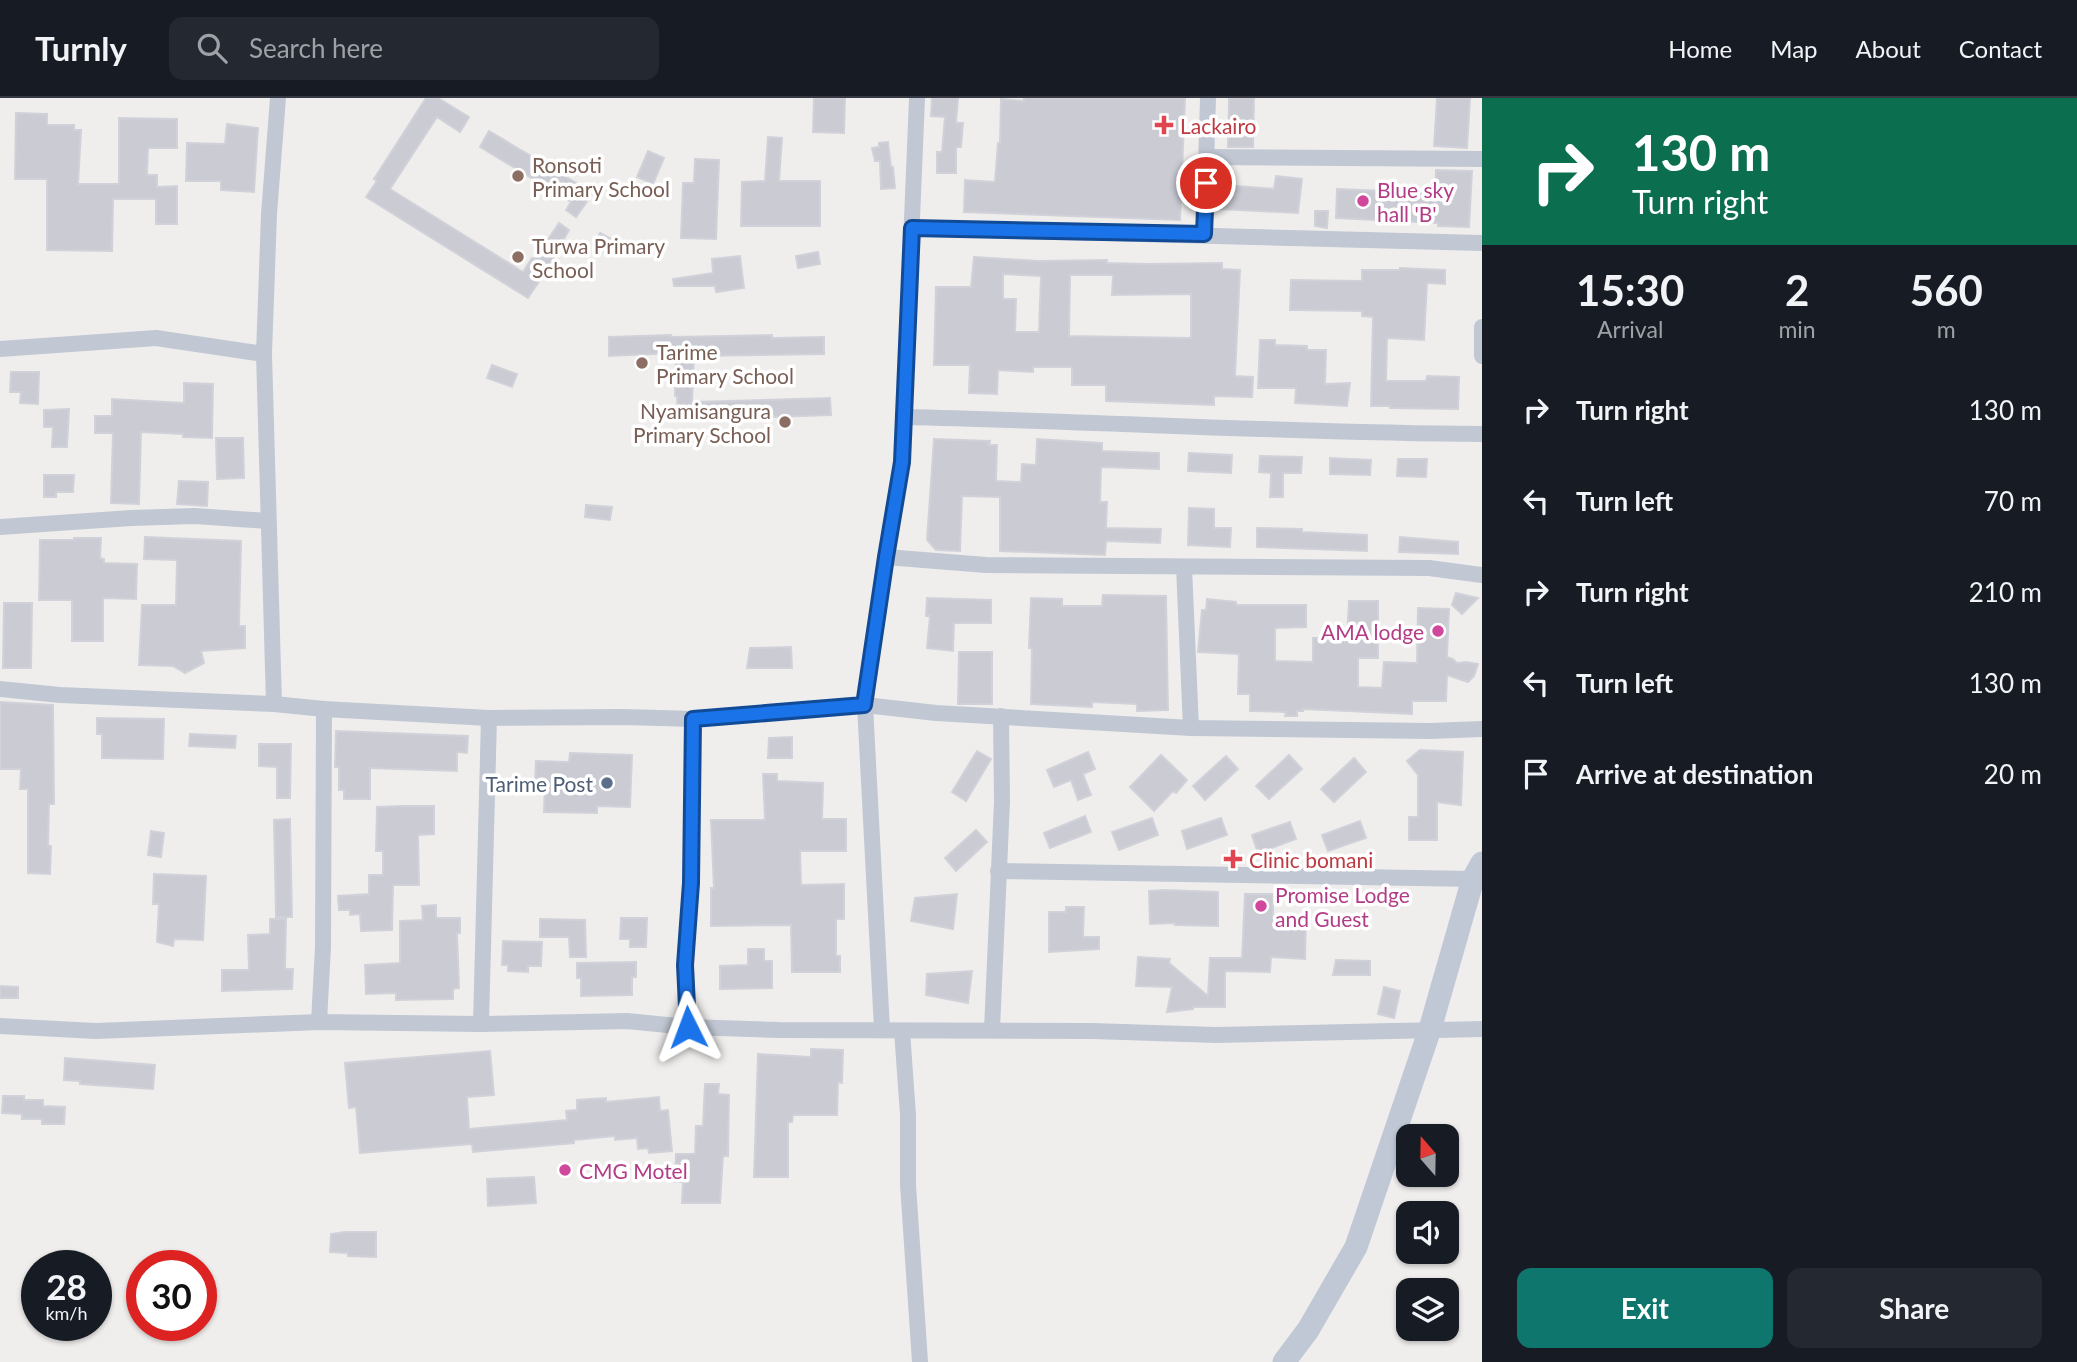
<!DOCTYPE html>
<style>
:root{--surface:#171b24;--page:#242831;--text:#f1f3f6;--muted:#9ea1a6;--line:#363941;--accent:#0f766e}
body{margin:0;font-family:Lato,sans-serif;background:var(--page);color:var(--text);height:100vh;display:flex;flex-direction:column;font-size:26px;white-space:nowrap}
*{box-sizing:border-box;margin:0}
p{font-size:23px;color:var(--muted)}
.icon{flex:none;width:38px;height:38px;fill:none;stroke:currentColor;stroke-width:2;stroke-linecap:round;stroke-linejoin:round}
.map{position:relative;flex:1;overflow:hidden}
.side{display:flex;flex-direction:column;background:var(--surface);width:595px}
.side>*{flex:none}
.guide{background:#0b6e4f;color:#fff;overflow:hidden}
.needle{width:46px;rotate:340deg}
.tools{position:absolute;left:1396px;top:1026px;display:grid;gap:14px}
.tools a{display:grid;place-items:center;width:63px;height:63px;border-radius:14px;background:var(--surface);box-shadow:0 2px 5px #0004;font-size:35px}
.speed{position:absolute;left:21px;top:1152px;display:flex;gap:14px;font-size:35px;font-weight:700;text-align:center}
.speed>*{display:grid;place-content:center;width:91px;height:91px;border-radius:50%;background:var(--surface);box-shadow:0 2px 5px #0004;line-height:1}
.speed small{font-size:18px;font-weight:400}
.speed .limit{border:10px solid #d22;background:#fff;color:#111}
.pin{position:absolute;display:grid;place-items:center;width:60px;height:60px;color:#fff;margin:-30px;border:4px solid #fff;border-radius:50%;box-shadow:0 2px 7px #0007}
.me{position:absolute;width:77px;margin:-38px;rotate:357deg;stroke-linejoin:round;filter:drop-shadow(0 0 5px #0008)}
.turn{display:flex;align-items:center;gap:24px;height:147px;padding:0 35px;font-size:32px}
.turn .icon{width:91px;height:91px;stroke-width:2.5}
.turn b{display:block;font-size:49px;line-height:60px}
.eta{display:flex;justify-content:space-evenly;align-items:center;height:119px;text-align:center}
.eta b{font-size:42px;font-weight:700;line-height:49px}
.action{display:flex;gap:14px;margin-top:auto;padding:14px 35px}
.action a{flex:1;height:80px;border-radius:14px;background:var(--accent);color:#fff;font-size:28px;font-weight:700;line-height:80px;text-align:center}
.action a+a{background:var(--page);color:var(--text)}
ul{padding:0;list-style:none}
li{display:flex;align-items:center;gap:21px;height:91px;padding:0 35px}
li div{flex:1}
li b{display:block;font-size:26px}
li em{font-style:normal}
header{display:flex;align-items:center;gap:42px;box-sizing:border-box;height:98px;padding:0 35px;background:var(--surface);border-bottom:2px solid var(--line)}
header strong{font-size:33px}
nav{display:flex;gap:38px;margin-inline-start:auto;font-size:24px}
.search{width:490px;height:63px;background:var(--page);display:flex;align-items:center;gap:18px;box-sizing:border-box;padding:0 24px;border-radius:14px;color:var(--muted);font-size:26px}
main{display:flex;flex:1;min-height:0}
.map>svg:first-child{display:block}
.building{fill:#cacbd3;stroke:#d1d2d9;stroke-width:2;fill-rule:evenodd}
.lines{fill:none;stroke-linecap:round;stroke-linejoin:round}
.street{stroke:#c1c8d3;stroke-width:16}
.secondary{stroke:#c0c8d6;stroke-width:23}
.route-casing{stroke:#114b97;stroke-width:18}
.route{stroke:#1a73e8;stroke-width:12}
.health-dot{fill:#e0444e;stroke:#fff;stroke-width:2.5}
.education-dot{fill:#8d6e63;stroke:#fff;stroke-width:2.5}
.hotel-dot{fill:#d1479c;stroke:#fff;stroke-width:2.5}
.service-dot{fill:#5c6f8a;stroke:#fff;stroke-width:2.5}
.labels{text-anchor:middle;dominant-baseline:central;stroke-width:7;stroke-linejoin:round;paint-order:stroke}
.health-label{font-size:21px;fill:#be3a42;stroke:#fff;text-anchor:start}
.education-label{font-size:21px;fill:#785e54;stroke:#fff;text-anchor:start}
.hotel-label{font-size:21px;fill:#b23c85;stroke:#fff;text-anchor:start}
.service-label{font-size:21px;fill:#4e5e75;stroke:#fff;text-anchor:end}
</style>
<header>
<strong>Turnly</strong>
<div class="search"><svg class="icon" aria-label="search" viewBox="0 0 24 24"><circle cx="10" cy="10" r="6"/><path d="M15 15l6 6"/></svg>Search here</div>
<nav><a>Home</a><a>Map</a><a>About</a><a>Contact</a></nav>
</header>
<main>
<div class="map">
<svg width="1482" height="1264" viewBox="0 0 1482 1264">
<rect width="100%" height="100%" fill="#f0eeed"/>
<!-- building -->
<g class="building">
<path d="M426 0H438L469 19 460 34 437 19 390 91 523 174 532 160 535 161 559 125 569 132 548 170 528 200 366 99 377 83 374 81Z"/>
<path d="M814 0H845L844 35 813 34Z"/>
<path d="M932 0H958L956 25H963L961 49H956V75H937V54H942L945 19 931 18Z"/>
<path d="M1024 0H1185L1180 122 964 114 965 82 995 84 998 45H1000L1001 1 1024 3Z"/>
<path d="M1229 0H1254L1253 49H1228Z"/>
<path d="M1437 0H1470L1467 50 1434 48Z"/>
<path d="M16 15 47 16V27H74V32H81L78 86H119V20L177 21V50H148L147 77H157V89L177 88V126H156V101H113L112 153 47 152V81H15Z"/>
<path d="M227 26 258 30 254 94 221 92V83H186L187 45 225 46Z"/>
<path d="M489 33 593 95 576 119 566 112 571 104 480 49Z"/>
<path d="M768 39 782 40 779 83H820V128H741L742 84 765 83Z"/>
<path d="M888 44 891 69H893L895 90 881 91 880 63H875L872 50 879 49V45Z"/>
<path d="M648 53 664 60 653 86 637 79Z"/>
<path d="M695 61 719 62 716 141 681 140 683 85H694Z"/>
<path d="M1436 72 1472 73 1469 129 1438 128V125L1336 120 1337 91 1435 95Z"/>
<path d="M1276 78 1302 81 1298 115 1220 111 1223 87 1274 91Z"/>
<path d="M1315 113H1328L1327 130 1315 128Z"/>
<path d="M600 135 613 142 606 154 593 147Z"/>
<path d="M818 154 820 166 798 170 796 158Z"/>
<path d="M740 158 744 190 716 194 715 188H674L673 181 713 175 712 161Z"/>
<path d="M974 159 1038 163 1107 162V165L1147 166 1222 165V171L1240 172 1235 278 1253 279 1252 299 1214 298V307L1106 303V287H1072V269H1033V274L998 272 997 296 969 295 970 267H934L936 189H971ZM1003 176 1041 178 1039 234H1015L1016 201H1003ZM1070 177H1113L1112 197 1191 196V240L1069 238Z"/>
<path d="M1400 170 1445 172V186L1427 185 1424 242 1387 240 1386 283H1426L1427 278 1459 279 1458 311 1390 310V308H1371L1373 219 1362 218V213L1290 212 1291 182 1362 183V172H1400Z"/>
<path d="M671 237V239L772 237V240L824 239V256L694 258 692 304 830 300 831 317 678 322 677 298H675L676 255 609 258V239Z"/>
<path d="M1260 242H1275V247L1307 248V252H1326L1325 286 1350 285 1347 308 1295 305 1296 290H1258Z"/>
<path d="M492 267 517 276 512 289 487 280Z"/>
<path d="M11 274H39L38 306 20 305 21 294H10Z"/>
<path d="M184 285 213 286 212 340 183 339V336L141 334 139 406 111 405 113 335H95V318H112V301L184 305Z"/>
<path d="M69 311 67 349H52L53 329H44V312Z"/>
<path d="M216 340H243L244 380 217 381Z"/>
<path d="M934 341 990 343 989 347H997L996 383 1021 384 1022 366 1036 367 1037 341 1102 345V353L1159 355V371L1101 369 1100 404H1107L1106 430 1161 431 1160 445 1106 443 1105 457 1000 453V399L962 398 960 453 936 452 927 442Z"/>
<path d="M1189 355 1232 357 1231 375 1188 373Z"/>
<path d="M1260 358 1302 359 1301 375H1283V399H1270L1271 375 1259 374Z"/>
<path d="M1330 360 1371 362 1370 377 1330 376Z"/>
<path d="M1398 361H1427L1426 379 1397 378Z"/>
<path d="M44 377H74L73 394H56V399H44Z"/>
<path d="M179 383 208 384 207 408 177 406Z"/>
<path d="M586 407 612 409 610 422 585 419Z"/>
<path d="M1189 410 1214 411V430H1231L1230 449 1188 447Z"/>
<path d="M1257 430 1302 431V434L1367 437V453L1257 449Z"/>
<path d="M145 439 241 443 239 528H245V550L201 553 204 565 185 575 173 568 139 567 142 507H176L177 462 144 461Z"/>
<path d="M1400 439 1458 444V456L1399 454Z"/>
<path d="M74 440H101L100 460 104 461V465L137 466 136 501 103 500V543H72V502H39L40 442H74Z"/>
<path d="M1456 495 1478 500 1462 516 1452 507Z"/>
<path d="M1103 497 1166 498 1168 612 1137 613V606L1092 604V609L1031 606 1032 550H1029L1031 500 1062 501V508H1102Z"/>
<path d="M927 500 991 502V525H954L953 553 927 550 930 518H926Z"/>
<path d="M1207 501 1236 504V507H1306V529L1275 530V563L1313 564V540H1347L1349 503H1378V560H1358V589L1382 590 1384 564 1417 565 1418 510 1449 511 1447 559 1453 561 1457 565 1466 564 1478 566 1474 578 1468 584 1447 577 1446 603H1412V616L1303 611V613H1297V618H1285L1286 614 1250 613V596H1238L1239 556 1198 554 1202 512H1206Z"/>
<path d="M4 505H32L31 570H3Z"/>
<path d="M791 549 792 570H747L750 550Z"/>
<path d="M959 554H992V606H958Z"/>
<path d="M0 604 53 607 54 706H49L48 748H51L50 776 28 775V691H20L21 671H0Z"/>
<path d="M97 620 164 621 163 661 102 660V636H97Z"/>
<path d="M336 633 468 638 467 655 457 654V673L370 670V701H344V692H339V669H335Z"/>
<path d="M190 636 236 638 235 650 189 648Z"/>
<path d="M792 639V660H768L769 640Z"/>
<path d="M259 646H291L290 700H277V669L259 668Z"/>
<path d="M1420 652 1463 654 1461 707 1437 704V742H1409V719H1418V677L1407 663Z"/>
<path d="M977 653 991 661 966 703 952 694Z"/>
<path d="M1088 654 1095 671 1083 676 1091 697 1078 702 1071 682 1054 689 1047 672Z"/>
<path d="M570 655 632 657 630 709 597 708V715L544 714 545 686 535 685 536 663 569 664Z"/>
<path d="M1161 657 1187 682 1176 695 1173 693 1154 713 1130 689Z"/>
<path d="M1289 657 1302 671 1269 701 1256 688Z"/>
<path d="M1226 658 1238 671 1205 702 1193 688Z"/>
<path d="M1354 660 1366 674 1334 704 1321 691Z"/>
<path d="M763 676H777V683L823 685 822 721H846V753H800L801 787 844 786V821H836V858H840V874H792L791 827 711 828V790H714L711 722H765Z"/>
<path d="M401 708H434V736L418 737 419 787H393L392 832 361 833 360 816 350 817V812H339L338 798 369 796V777H383V753H376L377 709Z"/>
<path d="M1085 718 1091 734 1050 750 1044 735Z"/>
<path d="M1152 720 1158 737 1119 752 1112 734Z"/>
<path d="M1221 720 1227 737 1187 751 1182 733Z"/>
<path d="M290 721 292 819H276L274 722Z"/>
<path d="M1360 723 1366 740 1328 753 1322 737Z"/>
<path d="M1290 724 1296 741 1258 755 1252 737Z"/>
<path d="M976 732 987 744 956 773 945 760Z"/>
<path d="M151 733 164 735 161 759 148 757Z"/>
<path d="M154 776 206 778 203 842 174 841 173 848 157 844 159 806H153Z"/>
<path d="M1165 792 1218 794V828L1175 827V825L1150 826 1149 793Z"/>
<path d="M957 796 953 831 911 823 915 800Z"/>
<path d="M1245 796H1273V817L1306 819 1305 861 1271 859 1270 874 1225 873V909H1193V911L1167 914 1172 889 1136 888 1138 859 1170 861 1169 865 1208 898 1210 860H1242Z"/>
<path d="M436 807V820H460V835H457L459 890 453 891V901L396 902V895L366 896 365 867 400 865V823L423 822 422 808Z"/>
<path d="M1066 809H1084L1083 839H1099V851L1049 854V814H1066Z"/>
<path d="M621 820H647L646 849H630V841H620Z"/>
<path d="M270 821H286L285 871H293L292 891 222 893V872H249L248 837 270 836Z"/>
<path d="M540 821 585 822 586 859H570L569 839H540Z"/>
<path d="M503 843 542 844 541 868H528V874L508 873V867H502Z"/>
<path d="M748 851H764V863H772V890L720 891V868L748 867Z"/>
<path d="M1336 862 1370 863V877H1333Z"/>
<path d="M636 864V879H632V897L581 898V880H577V865Z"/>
<path d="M972 873 968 905 926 897 927 876Z"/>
<path d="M0 888 18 889V900H0Z"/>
<path d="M1384 889 1400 893 1394 920 1378 916Z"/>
<path d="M811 951 843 952 842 985 838 984 837 1017H793L792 1024H788V1079H754L758 956 811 959Z"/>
<path d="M490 953 494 997 467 999 469 1031 567 1022 566 1013 577 1012V1002L606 1000V1004L659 999 660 1013 668 1012 672 1053 649 1055 648 1050 638 1051 637 1040 615 1042V1038L574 1042V1045L473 1054 472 1046 360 1055 356 1009 349 1010 345 965Z"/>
<path d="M65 960 155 967 153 991 80 986V983L64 982Z"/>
<path d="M705 986H719L718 996 729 997 728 1058H723L720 1105H682L683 1084H675L676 1056H695L696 1028H703Z"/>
<path d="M3 998H24V1002H43V1008L65 1009 64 1026H42V1021H22V1016L2 1015Z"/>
<path d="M534 1079 536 1105 488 1108 487 1081Z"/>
<path d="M345 1134H376V1159L348 1158V1155L330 1154 331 1136Z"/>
</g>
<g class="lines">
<!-- street -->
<g class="street">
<path d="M278 0 269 116 264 256 274 606 324 611 489 620 624 619 693 621 865 607 936 615 1191 630 1430 633 1482 631"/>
<path d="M1206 59 1482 61"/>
<path d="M912 130 1482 145"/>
<path d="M1204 136 1208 0"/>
<path d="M1482 229V258"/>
<path d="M0 251 156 240 264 256"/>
<path d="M904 319C1097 323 1289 335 1482 336"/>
<path d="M0 429 131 420 195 418 268 423"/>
<path d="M886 459 986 467 1429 470 1482 477"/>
<path d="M1184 469 1191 630"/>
<path d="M0 591 60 597 274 606"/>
<path d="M998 773 1473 781"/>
<path d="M319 924 323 849 324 611"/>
<path d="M481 926 489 620"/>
<path d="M0 928 96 933 319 924 481 926 627 923 688 929 779 932 1092 933 1216 937 1482 931"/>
<path d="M688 929 685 868 691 785 693 621"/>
<path d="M882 931 865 607 886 459 902 364 917 0"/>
<path d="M992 932 1002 703 1001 618"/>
<path d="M902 933 908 1017V1087L920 1264"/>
</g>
<!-- secondary -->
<path class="secondary" d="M1284 1264 1308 1232 1356 1149 1430 931 1473 781 1482 765"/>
</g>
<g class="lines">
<!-- route casing -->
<g class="route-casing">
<path id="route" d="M688 929 685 867 691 785 693 621 864 607 886 459 902 364 912 130 1204 136 1206 85"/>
</g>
<!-- route -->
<use href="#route" class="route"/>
</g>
<!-- markers -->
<g class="health-dot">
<path d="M1160.5 16.5h7v7h7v7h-7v7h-7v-7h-7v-7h7z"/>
<path d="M1229.5 750.5h7v7h7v7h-7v7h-7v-7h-7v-7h7z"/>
</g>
<g class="education-dot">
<circle cx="518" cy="78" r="7"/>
<circle cx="518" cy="159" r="7"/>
<circle cx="642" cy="265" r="7"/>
<circle cx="785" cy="324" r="7"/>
</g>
<g class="hotel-dot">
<circle cx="1363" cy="103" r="7"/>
<circle cx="1438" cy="533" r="7"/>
<circle cx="1261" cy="808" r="7"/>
<circle cx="565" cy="1072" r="7"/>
</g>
<circle class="service-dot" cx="607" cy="685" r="7"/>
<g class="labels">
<!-- health labels -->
<g class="health-label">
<text x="1180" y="27">Lackairo</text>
<text x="1249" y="761">Clinic bomani</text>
</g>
<!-- education labels -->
<g class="education-label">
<text x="532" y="66">Ronsoti<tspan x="532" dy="24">Primary School</tspan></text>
<text x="532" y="147">Turwa Primary<tspan x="532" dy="24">School</tspan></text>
<text x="656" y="253">Tarime<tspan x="656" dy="24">Primary School</tspan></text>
<text x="771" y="312" text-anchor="end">Nyamisangura<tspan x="771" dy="24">Primary School</tspan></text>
</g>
<!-- hotel labels -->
<g class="hotel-label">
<text x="1377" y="91">Blue sky<tspan x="1377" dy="24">hall 'B'</tspan></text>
<text x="1424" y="533" text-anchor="end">AMA lodge</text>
<text x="1275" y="796">Promise Lodge<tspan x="1275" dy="24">and Guest</tspan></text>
<text x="579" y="1072">CMG Motel</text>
</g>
<!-- service labels -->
<g class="service-label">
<text x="593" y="685">Tarime Post</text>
</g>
</g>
</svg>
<div class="tools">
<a><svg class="needle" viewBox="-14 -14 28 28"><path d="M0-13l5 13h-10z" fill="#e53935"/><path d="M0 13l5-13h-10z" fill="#9ea1a6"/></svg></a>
<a><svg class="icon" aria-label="sound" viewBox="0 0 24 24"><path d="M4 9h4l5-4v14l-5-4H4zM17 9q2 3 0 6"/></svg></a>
<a><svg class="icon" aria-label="layers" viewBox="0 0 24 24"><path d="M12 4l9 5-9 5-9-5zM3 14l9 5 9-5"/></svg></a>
</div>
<div class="speed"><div>28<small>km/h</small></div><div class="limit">30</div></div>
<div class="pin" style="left:1206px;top:85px;background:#d93025"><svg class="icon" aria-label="arrive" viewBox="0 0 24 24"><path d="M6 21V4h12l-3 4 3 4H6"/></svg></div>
<svg class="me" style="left:688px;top:929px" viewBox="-20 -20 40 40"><path d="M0-17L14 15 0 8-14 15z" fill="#1a73e8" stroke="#fff" stroke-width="4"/></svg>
</div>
<section class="side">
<div class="guide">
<div class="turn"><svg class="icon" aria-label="right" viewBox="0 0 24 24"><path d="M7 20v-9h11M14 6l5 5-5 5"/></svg><div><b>130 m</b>Turn right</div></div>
</div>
<div class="eta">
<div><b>15:30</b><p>Arrival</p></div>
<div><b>2</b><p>min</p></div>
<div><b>560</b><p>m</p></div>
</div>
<ul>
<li><svg class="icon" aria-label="right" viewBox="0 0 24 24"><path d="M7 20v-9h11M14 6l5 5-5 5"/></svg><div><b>Turn right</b></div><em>130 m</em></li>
<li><svg class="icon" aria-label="left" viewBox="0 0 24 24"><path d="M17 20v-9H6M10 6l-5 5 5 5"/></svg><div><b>Turn left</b></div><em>70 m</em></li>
<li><svg class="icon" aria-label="right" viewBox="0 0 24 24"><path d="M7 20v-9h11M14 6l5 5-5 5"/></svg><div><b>Turn right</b></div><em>210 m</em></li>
<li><svg class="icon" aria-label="left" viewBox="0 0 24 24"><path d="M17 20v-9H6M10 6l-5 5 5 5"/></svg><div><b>Turn left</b></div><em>130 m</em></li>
<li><svg class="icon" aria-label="arrive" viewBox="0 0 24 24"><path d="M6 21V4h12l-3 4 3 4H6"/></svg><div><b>Arrive at destination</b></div><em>20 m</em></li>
</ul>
<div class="action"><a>Exit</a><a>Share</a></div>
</section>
</main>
